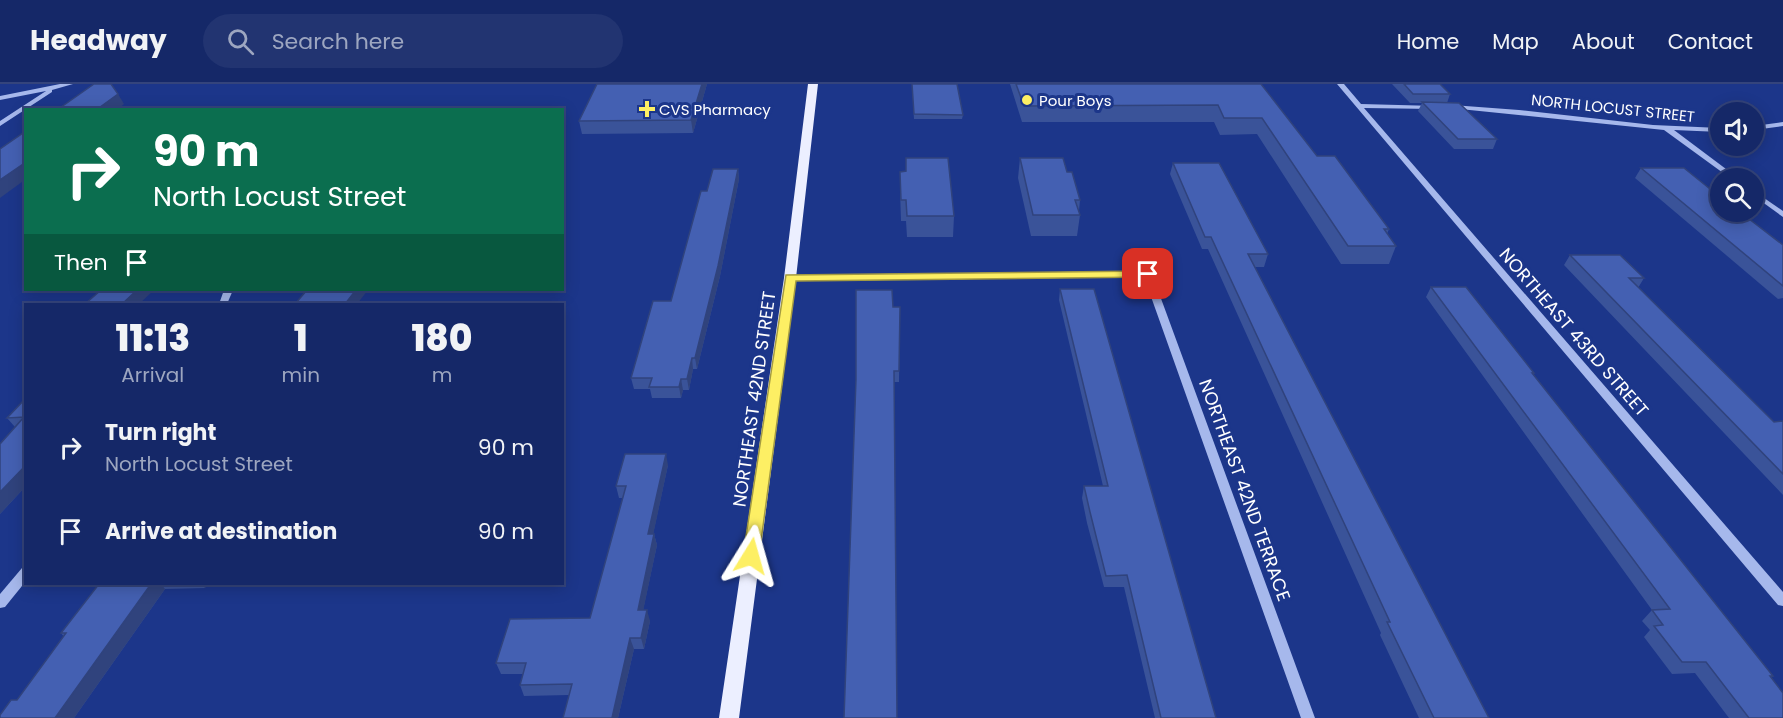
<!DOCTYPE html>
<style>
:root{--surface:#152868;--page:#223471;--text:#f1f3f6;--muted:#9da6c0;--line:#34447c}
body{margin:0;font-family:Poppins,sans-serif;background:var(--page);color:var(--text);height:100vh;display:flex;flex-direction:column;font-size:22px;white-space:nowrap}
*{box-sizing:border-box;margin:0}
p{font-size:20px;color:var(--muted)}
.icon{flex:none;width:33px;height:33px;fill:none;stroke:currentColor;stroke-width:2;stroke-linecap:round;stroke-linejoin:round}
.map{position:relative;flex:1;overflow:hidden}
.details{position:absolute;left:24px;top:219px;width:540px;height:282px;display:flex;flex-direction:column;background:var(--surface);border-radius:0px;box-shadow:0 3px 15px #0003,0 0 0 2px var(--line)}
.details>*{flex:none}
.banner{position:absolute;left:24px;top:24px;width:540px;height:183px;border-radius:0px;box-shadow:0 3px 15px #0003,0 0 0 2px var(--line);background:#0b6e4f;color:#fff;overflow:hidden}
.controls{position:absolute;left:1710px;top:18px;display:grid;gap:12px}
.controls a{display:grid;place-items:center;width:54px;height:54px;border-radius:50%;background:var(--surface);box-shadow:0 3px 15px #0003,0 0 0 2px var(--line);font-size:30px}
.pin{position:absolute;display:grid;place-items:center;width:51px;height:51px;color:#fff;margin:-26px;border-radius:12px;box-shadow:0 3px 9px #0006}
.me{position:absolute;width:66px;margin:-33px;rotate:8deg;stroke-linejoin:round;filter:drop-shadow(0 0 4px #0008)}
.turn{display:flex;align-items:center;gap:21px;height:126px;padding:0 30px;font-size:27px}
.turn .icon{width:78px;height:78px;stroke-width:2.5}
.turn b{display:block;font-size:42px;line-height:51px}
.then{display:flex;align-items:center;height:57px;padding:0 30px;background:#0003;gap:12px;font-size:22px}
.eta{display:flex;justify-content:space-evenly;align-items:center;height:102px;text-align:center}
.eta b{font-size:36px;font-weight:800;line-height:42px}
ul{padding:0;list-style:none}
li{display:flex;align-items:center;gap:18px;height:84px;padding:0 30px}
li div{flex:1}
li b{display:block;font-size:22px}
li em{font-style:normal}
header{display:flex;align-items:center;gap:36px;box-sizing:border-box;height:84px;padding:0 30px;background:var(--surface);border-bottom:2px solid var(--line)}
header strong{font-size:28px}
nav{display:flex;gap:33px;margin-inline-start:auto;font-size:21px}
.search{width:420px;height:54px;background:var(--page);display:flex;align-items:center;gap:15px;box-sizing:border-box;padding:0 21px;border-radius:33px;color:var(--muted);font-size:22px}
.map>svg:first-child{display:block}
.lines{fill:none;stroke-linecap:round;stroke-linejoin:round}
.minor{fill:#a6b8ec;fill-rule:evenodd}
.major{fill:#ecefff;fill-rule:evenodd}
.wall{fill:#3a5399}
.shaded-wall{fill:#30437d}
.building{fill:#4460b2;stroke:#30437d;stroke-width:1.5}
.route{fill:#fdef64;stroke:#a49b41;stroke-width:1.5}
.poi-dot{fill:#fdef64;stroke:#1c368a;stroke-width:2}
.labels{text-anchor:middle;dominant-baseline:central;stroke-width:6;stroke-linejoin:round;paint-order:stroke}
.far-poi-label{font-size:15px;fill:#fff;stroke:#1c368a;text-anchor:start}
.far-street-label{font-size:15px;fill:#fff;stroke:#1c368a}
.street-label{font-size:18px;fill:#fff;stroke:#1c368a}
</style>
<header>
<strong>Headway</strong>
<div class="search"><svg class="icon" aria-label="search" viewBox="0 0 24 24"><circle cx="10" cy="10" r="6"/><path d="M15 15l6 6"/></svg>Search here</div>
<nav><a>Home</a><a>Map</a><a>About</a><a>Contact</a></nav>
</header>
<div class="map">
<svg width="1783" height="634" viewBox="0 0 1783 634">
<rect width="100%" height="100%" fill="#1c368a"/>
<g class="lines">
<!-- minor -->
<g class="minor">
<path d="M60 0H73L52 6V8L0 42V37L46 7 0 16V12Z"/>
<path d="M1337 0H1344L1361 20 1436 22V24L1434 25 1364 24 1783 508V522L1778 521Z"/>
<path d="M1452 21 1519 26 1653 41 1720 44V48L1674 46 1738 94H1730L1664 46 1450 24V22Z"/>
<path d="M1783 38V42L1754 46V42Z"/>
<path d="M1754 107 1783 127V133L1754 112Z"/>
<path d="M1148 187 1152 190 1315 634H1301L1144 193 790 197 786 194 790 191Z"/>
<path d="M224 206H233L227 220H219Z"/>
<path d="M26 483V497L5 523 0 524V510L22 484Z"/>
</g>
<!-- major -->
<path class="major" d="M808 0H818L796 194 739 634H719L784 194Z"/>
</g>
<!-- wall -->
<g class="wall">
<path d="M707 0 693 49 582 50 579 37Z"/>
<path d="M912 0 963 31 962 35H914Z"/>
<path d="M1010 0H1261L1317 72 1389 145 1387 150 1396 162 1389 180H1341L1257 50 1220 51 1214 38H1022Z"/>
<path d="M1392 0H1440L1450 10 1447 19 1497 55 1493 65H1454L1418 27 1422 19H1410Z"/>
<path d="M906 74 954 132 953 153H907L906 137H901L900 107V88L906 87Z"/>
<path d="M1020 74 1067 88 1080 116 1079 127 1080 131 1077 152H1031L1018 94Z"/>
<path d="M1173 79 1268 170 1264 183H1255L1489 634H1419L1380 551 1381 549 1208 165H1202L1170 90Z"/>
<path d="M1641 84 1783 161V214L1778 215 1635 94Z"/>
<path d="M738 85 739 95 720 192 697 285H693L689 306H683L681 314H652L650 305H634L631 294 671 217 707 107Z"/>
<path d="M1570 171 1644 194 1638 204 1774 338 1783 337V411L1564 181Z"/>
<path d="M1431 203 1534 289 1533 291 1773 592 1771 594 1783 634H1729L1695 589 1672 590 1644 553 1650 546 1642 537 1652 526 1426 213Z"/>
<path d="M1060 205 1216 634H1155L1124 503H1104L1087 439 1082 414 1084 402H1103L1059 216Z"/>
<path d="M893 223H900L899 298H894Z"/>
<path d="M26 314V402L0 430V360L15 343 7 334Z"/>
<path d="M668 381 653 450H654L657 461 643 526 650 537 644 565H634L618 634H563L569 611 524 612 520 601 523 590H501L496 579 590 534 623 414H619L616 402Z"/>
<path d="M99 500H207L205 504 165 505 74 634H0L17 616 64 553 61 549Z"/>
</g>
<!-- shaded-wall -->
<g class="shaded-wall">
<path d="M702 0H707L693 49 691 36Z"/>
<path d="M118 10 124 20 117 26H96Z"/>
<path d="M26 78V95L0 114V96Z"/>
<path d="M738 85 739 95 720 192 697 285 695 274Z"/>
<path d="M137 206H154L139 220H122Z"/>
<path d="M356 206H368L357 220H345Z"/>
<path d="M692 274 693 285 689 306 687 295Z"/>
<path d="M681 295 683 306 681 314 679 303Z"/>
<path d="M666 370 668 381 651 461 648 450Z"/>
<path d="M26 381V402L0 430V408Z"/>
<path d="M654 450 657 461 641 537 638 526Z"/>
<path d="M151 500H161L165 505 74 634H55Z"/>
<path d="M201 500H207L205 504Z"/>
<path d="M647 526 650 537 644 565 641 554Z"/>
<path d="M630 554 634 565 618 634H612Z"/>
</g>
<!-- building -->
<g class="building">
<path d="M94 0H111L118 10 96 26H57Z"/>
<path d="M597 0H702L691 36 579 37Z"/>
<path d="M912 0H957L963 31 914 30Z"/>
<path d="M1016 0H1261L1317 72H1335L1389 145H1384L1396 162H1348L1262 34H1224L1218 21 1024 22Z"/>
<path d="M1404 0H1440L1450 10H1413Z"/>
<path d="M1422 18 1459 19 1497 55H1458Z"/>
<path d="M26 47V78L0 96V65Z"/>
<path d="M906 74H948L954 132H907L906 116H901L900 88 906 87Z"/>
<path d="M1020 74H1063L1067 88H1072L1080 116H1075L1080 131H1033Z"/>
<path d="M1173 79H1219L1268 170H1248L1489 634H1434L1387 538H1390L1211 153H1205Z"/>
<path d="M1641 84H1684L1720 113V128H1740L1783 161V202Z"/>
<path d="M713 85H738L718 182 695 274H692L687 295H681L679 303H649L652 294H631L653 217H671L701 107H707Z"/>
<path d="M1570 171H1620L1644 194H1629L1774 338 1783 337V390Z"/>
<path d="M1431 203H1466L1534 289H1532L1773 592H1770L1783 609V634H1749L1706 578H1682L1654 542 1663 541 1652 526 1670 525Z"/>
<path d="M1060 205H1094L1216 634H1161L1127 491 1106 492 1090 428 1084 402H1108Z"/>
<path d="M101 206H137L122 220H85Z"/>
<path d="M307 206H356L345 220H295Z"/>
<path d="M856 206H892L893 223H900L899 287H894L897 634H844L856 295Z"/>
<path d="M26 314V381L0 408V360L24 333 7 334Z"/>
<path d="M625 370H666L648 450H654L638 526H647L641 554H630L612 634H563L572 600 520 601 526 579H496L510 535 590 534 626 402H616Z"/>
<path d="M99 500H151L55 634H0V631L11 616H17L66 549H61Z"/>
</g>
<!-- route -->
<path class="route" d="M1148 187 1154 190 1152 193 796 197 759 472 757 476H746L743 472 786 191Z"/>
<!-- markers -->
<g class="poi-dot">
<circle cx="1027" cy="16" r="6"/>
<path d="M644 16h6v6h6v6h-6v6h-6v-6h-6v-6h6z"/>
</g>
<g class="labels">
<!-- far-poi labels -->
<g class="far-poi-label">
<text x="1039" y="16">Pour Boys</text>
<text x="659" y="25">CVS Pharmacy</text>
</g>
<!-- far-street labels -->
<g class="far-street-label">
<text transform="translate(1613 24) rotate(6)">NORTH LOCUST STREET</text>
</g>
<!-- street labels -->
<g class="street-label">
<text transform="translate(1574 248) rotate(49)">NORTHEAST 43RD STREET</text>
<text transform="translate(754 315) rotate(-82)">NORTHEAST 42ND STREET</text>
<text transform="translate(1245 406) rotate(70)">NORTHEAST 42ND TERRACE</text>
</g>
</g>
</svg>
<div class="controls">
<a><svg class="icon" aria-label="sound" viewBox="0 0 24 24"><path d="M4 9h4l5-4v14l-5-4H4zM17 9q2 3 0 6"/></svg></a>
<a><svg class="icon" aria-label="search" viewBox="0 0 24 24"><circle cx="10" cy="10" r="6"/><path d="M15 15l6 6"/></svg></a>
</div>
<div class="pin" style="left:1148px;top:190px;background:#d93025"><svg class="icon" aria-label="arrive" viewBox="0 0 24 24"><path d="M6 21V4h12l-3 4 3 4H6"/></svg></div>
<svg class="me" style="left:751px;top:472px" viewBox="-20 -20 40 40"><path d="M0-17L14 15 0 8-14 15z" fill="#fdef64" stroke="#fff" stroke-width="4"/></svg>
<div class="banner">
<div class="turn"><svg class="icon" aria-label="right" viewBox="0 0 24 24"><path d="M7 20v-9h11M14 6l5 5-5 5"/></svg><div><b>90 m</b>North Locust Street</div></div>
<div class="then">Then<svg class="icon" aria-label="arrive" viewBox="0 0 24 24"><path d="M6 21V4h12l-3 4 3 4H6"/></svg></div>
</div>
<section class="details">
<div class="eta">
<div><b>11:13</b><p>Arrival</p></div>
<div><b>1</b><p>min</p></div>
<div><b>180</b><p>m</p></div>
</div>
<ul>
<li><svg class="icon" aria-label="right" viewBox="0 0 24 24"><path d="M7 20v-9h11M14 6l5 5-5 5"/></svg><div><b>Turn right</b><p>North Locust Street</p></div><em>90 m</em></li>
<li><svg class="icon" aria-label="arrive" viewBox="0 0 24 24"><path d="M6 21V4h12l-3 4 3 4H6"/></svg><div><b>Arrive at destination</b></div><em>90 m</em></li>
</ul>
</section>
</div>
